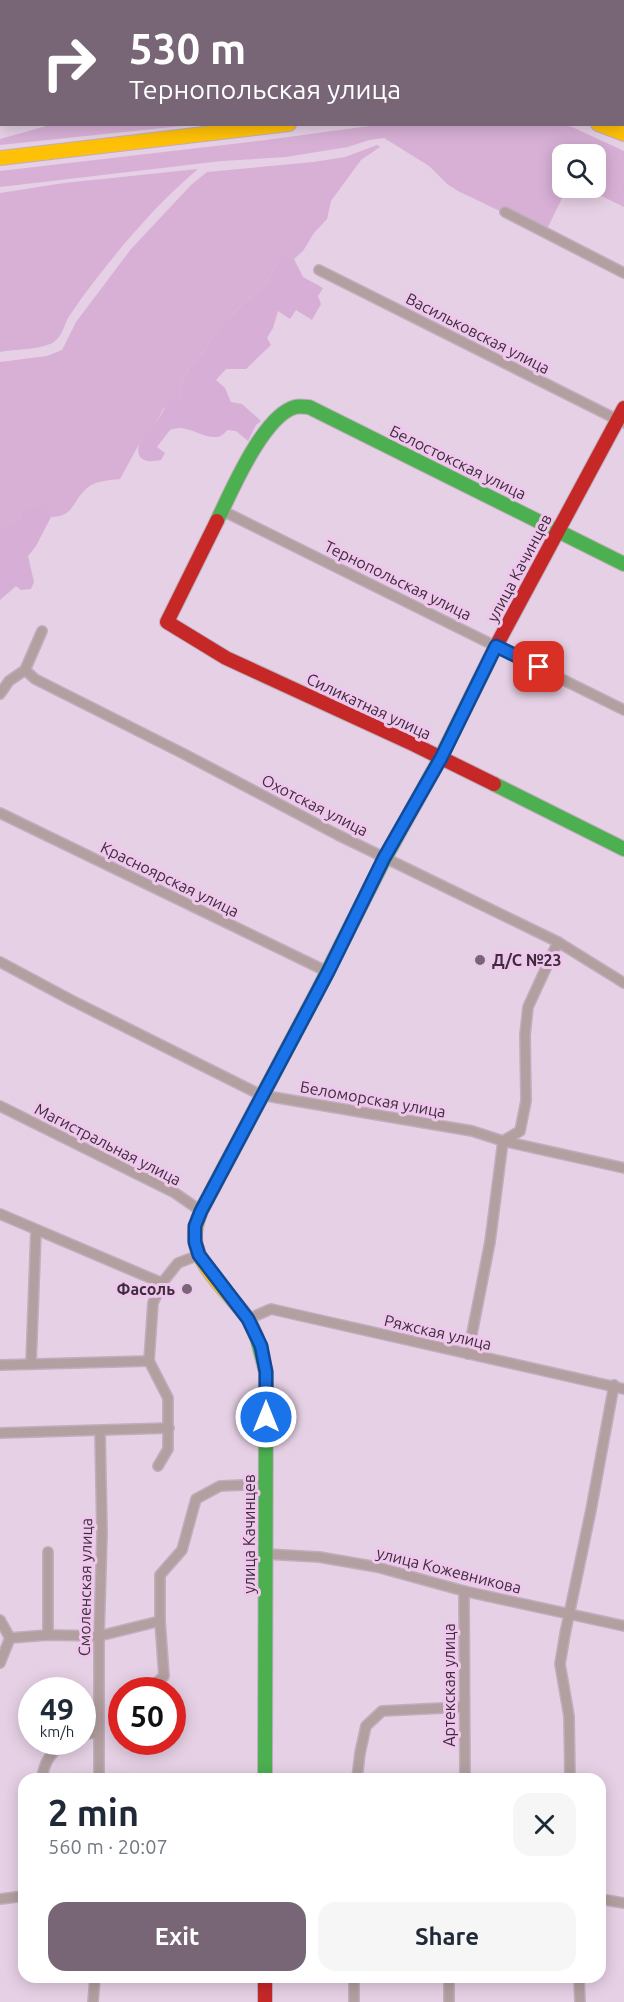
<!DOCTYPE html>
<meta charset="utf-8">
<style>
:root{--surface:#fff;--page:#f6f6f7;--text:#1f2937;--muted:#747a83;--accent:#786677}
body{margin:0;font-family:Ubuntu,sans-serif;background:var(--page);color:var(--text);height:100vh;display:flex;flex-direction:column;font-size:22px;white-space:nowrap}
*{box-sizing:border-box;margin:0}
p{font-size:20px;color:var(--muted)}
.icon{flex:none;width:33px;height:33px;fill:none;stroke:currentColor;stroke-width:2;stroke-linecap:round;stroke-linejoin:round}
.map{position:relative;flex:1;overflow:hidden}
.drawer{position:absolute;left:18px;top:1773px;width:588px;height:210px;display:flex;flex-direction:column;background:var(--surface);border-radius:18px;box-shadow:0 3px 15px #0003}
.drawer>*{flex:none}
.guide{position:absolute;left:0px;top:0px;width:624px;height:126px;box-shadow:0 3px 15px #0003;background:#786677;color:#fff;overflow:hidden}
.tools{position:absolute;left:552px;top:144px;display:grid;gap:12px}
.tools a{display:grid;place-items:center;width:54px;height:54px;border-radius:12px;background:var(--surface);box-shadow:0 3px 15px #0003;font-size:30px}
.speed{position:absolute;left:18px;top:1677px;display:flex;gap:12px;font-size:30px;font-weight:700;text-align:center}
.speed>*{display:grid;place-content:center;width:78px;height:78px;border-radius:50%;background:var(--surface);box-shadow:0 3px 15px #0003;line-height:1}
.speed small{font-size:15px;font-weight:400}
.speed .limit{border:9px solid #d22;background:#fff;color:#111}
.pin{position:absolute;display:grid;place-items:center;width:51px;height:51px;color:#fff;margin:-26px;border-radius:12px;box-shadow:0 3px 9px #0006}
.me{position:absolute;width:66px;margin:-33px;rotate:0deg;stroke-linejoin:round;filter:drop-shadow(0 0 4px #0008)}
.turn{display:flex;align-items:center;gap:21px;height:126px;padding:0 30px;font-size:27px}
.turn .icon{width:78px;height:78px;stroke-width:2.5}
.turn b{display:block;font-size:42px;line-height:51px}
.round{display:grid;place-items:center;flex:none;width:63px;height:63px;border-radius:18px;background:var(--page)}
.headline{display:flex;align-items:center;justify-content:space-between;height:102px;padding:0 30px}
h1{font-size:36px;font-weight:700;line-height:45px}
.action{display:flex;gap:12px;margin-top:auto;padding:12px 30px}
.action a{flex:1;height:69px;border-radius:18px;background:var(--accent);color:#fff;font-size:24px;font-weight:700;line-height:69px;text-align:center}
.action a+a{background:var(--page);color:var(--text)}
.map>svg:first-child{display:block}
.green{fill:#d8b0d6}
.forest{fill:#d7aed6}
.lines{fill:none;stroke-linecap:round;stroke-linejoin:round}
.street-casing{stroke:#bfaebe;stroke-width:12}
.fast-casing{stroke:#bfaebe;stroke-width:16}
.slow-casing{stroke:#bfaebe;stroke-width:16}
.jam-casing{stroke:#bfaebe;stroke-width:16}
.street{stroke:#b39fa0;stroke-width:9}
.fast{stroke:#4caf50;stroke-width:14}
.slow{stroke:#ffc107;stroke-width:14}
.jam{stroke:#c62828;stroke-width:14}
.route-casing{stroke:#114b97;stroke-width:15}
.route{stroke:#1a73e8;stroke-width:10}
.poi-dot{fill:#786677;stroke:#efc7ed;stroke-width:2}
.labels{text-anchor:middle;dominant-baseline:central;stroke-width:6;stroke-linejoin:round;paint-order:stroke}
.street-label{font-size:16px;fill:#3d2d3c;stroke:#efc7ed}
.poi-label{font-size:16px;font-weight:bold;fill:#3d2d3c;stroke:#efc7ed;text-anchor:start}
</style>
<div class="map">
<svg width="624" height="2002" viewBox="0 0 624 2002">
<rect width="100%" height="100%" fill="#e6d0e5"/>
<!-- green -->
<g class="green">
<path d="M0 0H197L191 2H2V81H0Z"/>
<path d="M442 0H624V93H622V2H445Z"/>
<path d="M50 125V124L191 125 0 145V139Z"/>
<path d="M377 125H563L572 127 624 151V207L585 188H596V154H562V188H567L545 233 458 191 447 184 429 166 384 138 369 140 348 147 286 157 222 161 0 187V171L266 140Z"/>
<path d="M377 145 380 147 361 160 331 201 327 219 314 233 303 251 294 259 284 258 274 269 267 282 220 326 203 353 189 368 181 384 180 400 163 409 158 420 144 435 120 479C109 480 95 481 87 488 72 501 74 517 51 517L49 509 22 510 18 520 8 528 0 526V362L47 356 62 350 76 322 131 249 191 185 207 172 313 162 345 157Z"/>
<path d="M198 169C153 207 116 252 81 299 77 305 72 312 68 318 64 326 62 336 54 342 41 350 15 349 0 352V193L64 183Z"/>
</g>
<!-- forest -->
<g class="forest">
<path d="M284 257 294 259 303 277 323 288 318 296 321 304 312 320 296 310 290 319 278 311 273 328 267 338 271 345 246 369H226L216 380 225 388 231 402 242 404 261 421 256 425 248 441 236 431 227 430C217 447 194 428 180 428 176 428 173 429 170 430L157 447 165 453 161 460C133 466 134 447 147 430 150 426 155 424 158 420 162 414 165 406 170 400L180 399 181 384 189 368 203 353 220 326 267 282 274 269Z"/>
<path d="M43 505 49 509 51 517 36 546 28 556 34 582 31 589 21 590 16 586 0 600V526L8 527 18 520 22 510Z"/>
</g>
<g class="lines">
<!-- street casing -->
<g class="street-casing">
<g id="street">
<path d="M505 212 624 273"/>
<path d="M319 270 624 423"/>
<path d="M223 511 624 710"/>
<path d="M25 670 35 679 186 755 338 835 558 942 624 983"/>
<path d="M0 694 9 681 25 670 42 631"/>
<path d="M0 813 328 972"/>
<path d="M0 962 71 1000 261 1095 472 1131 503 1141 624 1168"/>
<path d="M0 1106 175 1193 201 1211"/>
<path d="M0 1214 162 1283 178 1263 199 1255"/>
<path d="M248 1319 271 1309 624 1389"/>
<path d="M468 1354 490 1242 503 1141 520 1131 526 1101 525 1035 528 1007 558 942"/>
<path d="M31 1364 36 1230"/>
<path d="M0 1365 149 1361"/>
<path d="M0 1433 169 1428"/>
<path d="M158 1466 168 1449V1398L149 1361 153 1303 162 1283"/>
<path d="M48 1552V1635"/>
<path d="M265 1554 319 1557 377 1567 464 1591 624 1626"/>
<path d="M464 1591 465 1779"/>
<path d="M0 1620 10 1638 0 1663"/>
<path d="M10 1638 48 1635 99 1636 160 1621V1575L182 1550 196 1499 220 1486 266 1484"/>
<path d="M152 1690V1687L164 1676 160 1621"/>
<path d="M82 1734 98 1733"/>
<path d="M42 1779C44 1761 51 1753 65 1742"/>
<path d="M99 1779V1636L102 1533 100 1431"/>
<path d="M357 1779 360 1753 366 1726 382 1711 464 1707"/>
<path d="M570 1779 569 1716 560 1664 565 1634 591 1510 614 1385"/>
<path d="M0 1899 24 1896"/>
<path d="M600 1899 624 1903"/>
<path d="M449 1977V2002"/>
<path d="M579 1977 580 2002"/>
<path d="M93 2002 95 1977"/>
<path d="M354 2002V1977"/>
</g>
</g>
<!-- fast casing -->
<g class="fast-casing">
<g id="fast">
<path d="M622 112 624 113"/>
<path d="M217 521C231 492 263 416 295 407 299 406 305 407 309 407L624 564"/>
<path d="M494 784 624 849"/>
<path d="M315 996 385 858 441 757 495 648"/>
<path d="M249 1320 257 1338 266 1372 265 1779"/>
</g>
</g>
<!-- slow casing -->
<g class="slow-casing">
<g id="slow">
<path d="M367 0 370 2"/>
<path d="M321 2 326 0"/>
<path d="M0 97H2"/>
<path d="M598 124 624 134"/>
<path d="M0 158 289 124"/>
<path d="M249 1320C233 1297 196 1266 195 1238 194 1229 198 1220 201 1211L315 996"/>
</g>
</g>
<!-- jam casing -->
<g class="jam-casing">
<g id="jam">
<path d="M403 0 406 2"/>
<path d="M0 118 2 117"/>
<path d="M217 521 167 622 226 658 415 745 494 784"/>
<path d="M495 648 624 408"/>
<path d="M265 1977V2002"/>
</g>
</g>
<!-- street -->
<use href="#street" class="street"/>
<!-- fast -->
<use href="#fast" class="fast"/>
<!-- slow -->
<use href="#slow" class="slow"/>
<!-- jam -->
<use href="#jam" class="jam"/>
</g>
<g class="lines">
<!-- route casing -->
<g class="route-casing">
<path id="route" d="M266 1417V1372L261 1346 248 1319 199 1255 195 1242V1226L201 1211 328 972 384 858 441 758 496 646 539 667"/>
</g>
<!-- route -->
<use href="#route" class="route"/>
</g>
<!-- markers -->
<g class="poi-dot">
<circle cx="480" cy="960" r="6"/>
<circle cx="187" cy="1289" r="6"/>
</g>
<g class="labels">
<!-- street labels -->
<g class="street-label">
<text transform="translate(478 333) rotate(27)">Васильковская улица</text>
<text transform="translate(458 462) rotate(26)">Белостокская улица</text>
<text transform="translate(519 568) rotate(-62)">улица Качинцев</text>
<text transform="translate(398 580) rotate(26)">Тернопольская улица</text>
<text transform="translate(369 706) rotate(25)">Силикатная улица</text>
<text transform="translate(315 805) rotate(27)">Охотская улица</text>
<text transform="translate(170 879) rotate(26)">Красноярская улица</text>
<text transform="translate(373 1099) rotate(10)">Беломорская улица</text>
<text transform="translate(108 1144) rotate(27)">Магистральная улица</text>
<text transform="translate(438 1332) rotate(13)">Ряжская улица</text>
<text transform="translate(249 1534) rotate(-90)">улица Качинцев</text>
<text transform="translate(449 1570) rotate(14)">улица Кожевникова</text>
<text transform="translate(85 1587) rotate(-89)">Смоленская улица</text>
<text transform="translate(449 1685) rotate(-90)">Артекская улица</text>
</g>
<!-- poi labels -->
<g class="poi-label">
<text x="492" y="960">Д/С №23</text>
<text x="175" y="1289" text-anchor="end">Фасоль</text>
</g>
</g>
</svg>
<div class="tools">
<a><svg class="icon" aria-label="search" viewBox="0 0 24 24"><circle cx="10" cy="10" r="6"/><path d="M15 15l6 6"/></svg></a>
</div>
<div class="speed"><div>49<small>km/h</small></div><div class="limit">50</div></div>
<div class="pin" style="left:539px;top:667px;background:#d93025"><svg class="icon" aria-label="arrive" viewBox="0 0 24 24"><path d="M6 21V4h12l-3 4 3 4H6"/></svg></div>
<svg class="me" style="left:266px;top:1417px" viewBox="-20 -20 40 40"><circle r="17" fill="#1a73e8" stroke="#fff" stroke-width="3"/><path d="M0-11L8 9 0 5-8 9z" fill="#fff"/></svg>
<div class="guide">
<div class="turn"><svg class="icon" aria-label="right" viewBox="0 0 24 24"><path d="M7 20v-9h11M14 6l5 5-5 5"/></svg><div><b>530 m</b>Тернопольская улица</div></div>
</div>
<section class="drawer">
<div class="headline"><div><h1>2 min</h1><p>560 m · 20:07</p></div><a class="round"><svg class="icon" aria-label="close" viewBox="0 0 24 24"><path d="M6 6l12 12M18 6L6 18"/></svg></a></div>
<div class="action"><a>Exit</a><a>Share</a></div>
</section>
</div>
